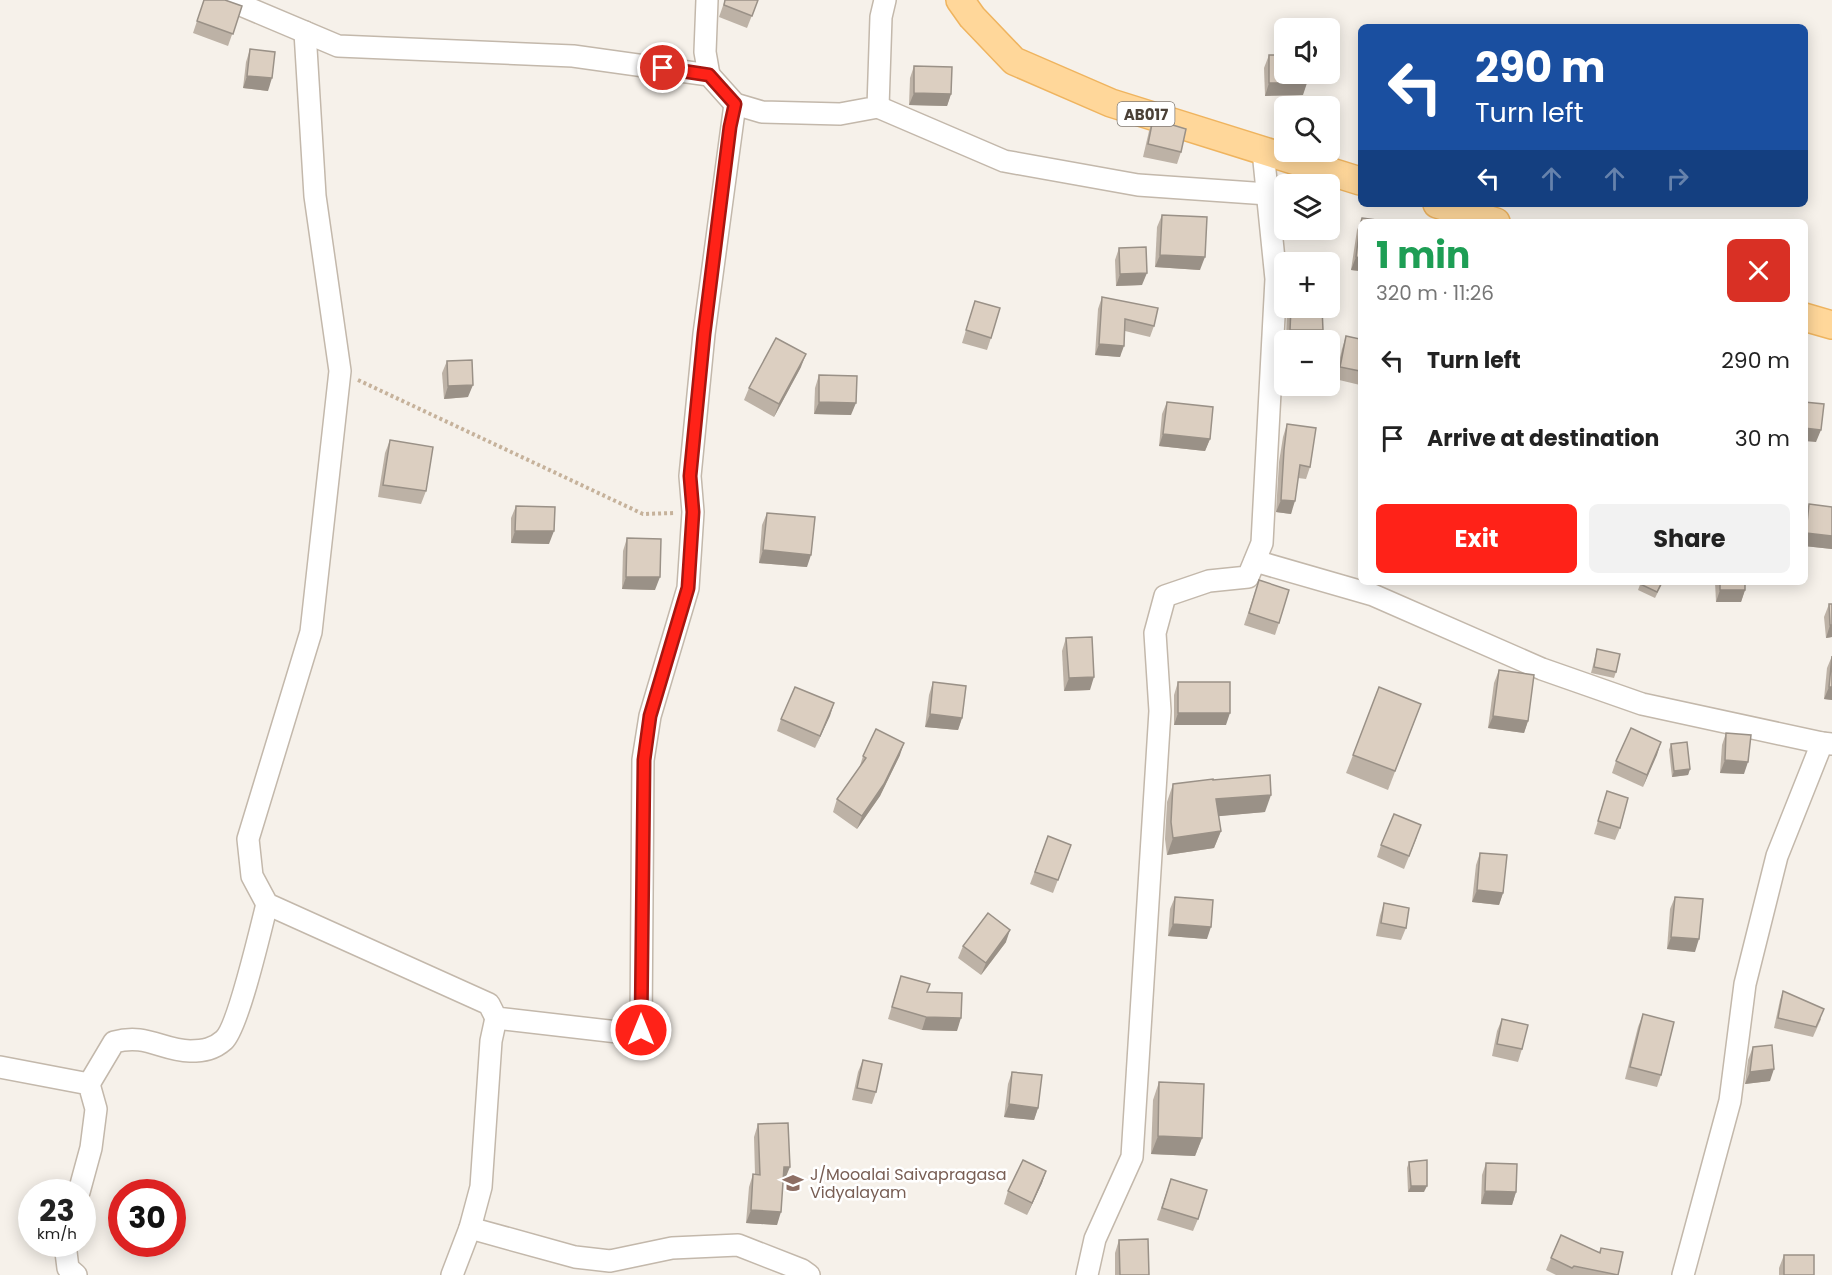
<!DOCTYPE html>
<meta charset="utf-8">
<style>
:root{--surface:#fff;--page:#f2f2f2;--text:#222;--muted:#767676;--accent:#ff2218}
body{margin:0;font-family:Poppins,sans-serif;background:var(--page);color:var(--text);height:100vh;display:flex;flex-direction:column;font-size:22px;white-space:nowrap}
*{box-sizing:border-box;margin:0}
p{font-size:20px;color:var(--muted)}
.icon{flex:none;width:33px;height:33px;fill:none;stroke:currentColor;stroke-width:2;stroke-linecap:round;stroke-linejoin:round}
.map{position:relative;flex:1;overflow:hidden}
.side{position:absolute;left:1358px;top:219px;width:450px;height:366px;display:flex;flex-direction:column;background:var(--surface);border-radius:9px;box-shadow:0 3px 15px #0003}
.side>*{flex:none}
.top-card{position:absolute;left:1358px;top:24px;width:450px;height:183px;border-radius:9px;box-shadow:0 3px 15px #0003;background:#1a4fa0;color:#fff;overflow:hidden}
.buttons{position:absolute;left:1274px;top:18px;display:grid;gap:12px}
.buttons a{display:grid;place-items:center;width:66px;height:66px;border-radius:9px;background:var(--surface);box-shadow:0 3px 15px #0003;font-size:30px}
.speed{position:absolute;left:18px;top:1179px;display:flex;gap:12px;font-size:30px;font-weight:700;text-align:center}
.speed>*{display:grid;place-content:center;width:78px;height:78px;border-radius:50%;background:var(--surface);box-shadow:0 3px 15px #0003;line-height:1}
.speed small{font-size:15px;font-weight:400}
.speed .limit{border:9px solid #d22;background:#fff;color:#111}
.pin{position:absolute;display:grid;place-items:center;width:51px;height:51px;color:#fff;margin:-26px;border:3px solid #fff;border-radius:50%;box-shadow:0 2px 6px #0007}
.me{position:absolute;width:66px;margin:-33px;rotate:0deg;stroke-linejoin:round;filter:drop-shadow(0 0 4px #0008)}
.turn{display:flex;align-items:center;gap:21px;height:126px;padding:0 18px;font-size:27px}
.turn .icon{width:78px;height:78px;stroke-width:2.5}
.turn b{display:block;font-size:42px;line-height:51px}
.lanes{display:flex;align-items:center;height:57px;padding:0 18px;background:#0003;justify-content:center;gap:30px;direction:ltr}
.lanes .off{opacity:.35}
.round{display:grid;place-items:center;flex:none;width:63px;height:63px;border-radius:9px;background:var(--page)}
.headline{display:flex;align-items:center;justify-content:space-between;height:102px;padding:0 18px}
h1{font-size:36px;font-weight:700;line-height:45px;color:#1e9e55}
.primary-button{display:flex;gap:12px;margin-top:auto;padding:12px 18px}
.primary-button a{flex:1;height:69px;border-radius:9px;background:var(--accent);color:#fff;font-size:24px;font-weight:700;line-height:69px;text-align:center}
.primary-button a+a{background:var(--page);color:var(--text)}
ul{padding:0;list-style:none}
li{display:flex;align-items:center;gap:18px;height:78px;padding:0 18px}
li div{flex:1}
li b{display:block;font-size:22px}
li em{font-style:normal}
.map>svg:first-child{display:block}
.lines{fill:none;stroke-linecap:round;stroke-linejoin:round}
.minor-casing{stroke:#c3b8ab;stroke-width:24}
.major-casing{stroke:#efb45f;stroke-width:30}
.path{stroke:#c6b29b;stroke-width:4;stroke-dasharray:3 3;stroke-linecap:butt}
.minor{stroke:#fff;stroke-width:21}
.major{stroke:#ffd79a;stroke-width:27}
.wall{fill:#bdb2a6}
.shaded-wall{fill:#9a9187}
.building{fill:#dccfc1;stroke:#9a9187;stroke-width:1.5}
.route-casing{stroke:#a61610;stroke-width:15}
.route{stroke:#ff2218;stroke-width:10}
.labels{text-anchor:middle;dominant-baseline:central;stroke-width:5;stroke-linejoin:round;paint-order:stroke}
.shield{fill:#fff;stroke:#817a73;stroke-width:1.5}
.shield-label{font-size:15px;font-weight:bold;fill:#4b4137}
.education-label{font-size:16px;fill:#785e54;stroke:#fff;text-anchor:start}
</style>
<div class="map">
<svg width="1832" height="1275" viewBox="0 0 1832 1275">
<rect width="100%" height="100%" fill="#f6f1ea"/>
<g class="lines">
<!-- minor casing -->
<g class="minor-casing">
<g id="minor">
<path d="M229 0 338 46 573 56 709 75 735 104 762 112 840 114 878 107 881 17 885 0"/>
<path d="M707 0 705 52 709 75"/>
<path d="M305 32 315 196 340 371 311 632 248 839 252 876 267 904 489 1004 496 1018 635 1034 641 1030 643 760 650 716 688 588 693 512 690 476 704 334 735 104"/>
<path d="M878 107 1004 161 1138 185 1268 194"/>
<path d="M1255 561 1373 595 1542 669 1642 704 1822 743 1832 744"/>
<path d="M0 1067 89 1084 96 1109 91 1148 79 1192"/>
<path d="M89 1084 114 1042C146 1033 161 1050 190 1051 204 1051 214 1049 224 1040 238 1027 261 928 267 904"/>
<path d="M470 1228 575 1257 610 1261 672 1248 738 1245 802 1270 809 1275"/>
<path d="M65 1244 68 1268 76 1275"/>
<path d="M452 1275 470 1228 481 1187 491 1041 496 1018"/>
<path d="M1087 1275 1095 1239 1132 1157 1160 711 1155 633 1165 596 1209 581 1248 577 1262 543 1276 279 1263 151"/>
<path d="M1683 1275 1730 1101 1745 984 1777 856 1822 743"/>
</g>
</g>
<!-- major casing -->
<g class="major-casing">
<g id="major">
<path d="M960 0 972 17 1014 61 1111 103 1360 181"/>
<path d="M1437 204 1496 222"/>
<path d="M1804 317 1832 325"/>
</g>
</g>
<!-- path -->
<path class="path" d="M358 380 643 514 674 513"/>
<!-- minor -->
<use href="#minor" class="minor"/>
<!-- major -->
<use href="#major" class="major"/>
</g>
<!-- wall -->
<g class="wall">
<path d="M204 0 242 6 228 46 193 33Z"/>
<path d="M725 0H758L747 28 719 17Z"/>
<path d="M250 49 268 91 243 88 246 62Z"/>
<path d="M1269 55 1303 95 1265 96 1264 68Z"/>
<path d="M914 66 951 94 947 106 909 105 910 78Z"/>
<path d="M1153 119 1181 152 1177 164 1143 157 1149 131Z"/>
<path d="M1162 215 1200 270 1155 267 1157 227Z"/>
<path d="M1362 218 1360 222V271L1351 270 1357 230Z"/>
<path d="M1119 248 1142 285 1116 286 1115 260Z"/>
<path d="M1102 297 1154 326 1150 337 1125 331 1120 357 1095 355 1098 309Z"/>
<path d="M975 301 991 338 987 350 962 343Z"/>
<path d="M1287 308H1322L1319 340H1286Z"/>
<path d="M1346 336 1360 339V385L1335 379 1342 349Z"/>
<path d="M447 361 468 397 444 399 442 373Z"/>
<path d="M801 367 774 417 744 400 749 388Z"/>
<path d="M819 375 851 415 814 414 815 388Z"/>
<path d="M1167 402 1210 439 1205 451 1159 446 1162 414Z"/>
<path d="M1287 424 1310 467 1306 479 1298 478 1291 514 1276 512 1279 462 1283 437Z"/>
<path d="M390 440 426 491 421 504 378 497 385 453Z"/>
<path d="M1809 504 1832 507V549L1804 546V519Z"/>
<path d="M516 506 549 544 511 543V518Z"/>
<path d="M767 513 807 567 759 563 762 525Z"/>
<path d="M627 538 655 590 622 589 623 551Z"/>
<path d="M1259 580 1279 623 1275 635 1244 625Z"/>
<path d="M1641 582H1663L1655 598 1638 590Z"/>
<path d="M1715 582H1745V590L1741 602H1716Z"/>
<path d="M1829 604 1832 637 1826 638 1824 617Z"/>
<path d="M1066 638 1090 690 1064 691 1062 651Z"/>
<path d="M1597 649 1616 672 1614 678 1591 673Z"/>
<path d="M1832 656V700L1824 699 1827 668Z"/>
<path d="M1499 670 1528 721 1524 733 1488 728 1494 683Z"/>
<path d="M933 682 962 718 958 730 925 727 929 695Z"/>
<path d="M1178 682 1226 725H1174V695Z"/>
<path d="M834 703 815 748 777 731 781 719Z"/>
<path d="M1421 704 1388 790 1346 773 1353 755Z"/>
<path d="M1726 733 1744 774 1720 773 1722 745Z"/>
<path d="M1661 742 1643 787 1612 773 1616 761Z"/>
<path d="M1671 744 1690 769 1688 775 1672 777 1669 750Z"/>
<path d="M900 755 880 796 857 829 833 812 837 799 859 769 863 756Z"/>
<path d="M1213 780 1265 812 1218 816 1221 831 1214 848 1167 855 1165 839 1167 802 1173 784Z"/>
<path d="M1607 791 1620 828 1615 840 1594 834Z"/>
<path d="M1048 836 1071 845 1053 893 1030 884Z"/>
<path d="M1417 837 1404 869 1377 857 1381 845Z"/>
<path d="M1480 853 1503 893 1499 905 1472 902 1476 865Z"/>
<path d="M1175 897 1207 939 1168 936 1170 909Z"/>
<path d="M1675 897 1695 952 1667 949 1670 909Z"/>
<path d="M1384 903 1406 928 1401 940 1376 936 1380 916Z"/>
<path d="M1006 942 981 975 958 958 963 946Z"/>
<path d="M901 976 927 992 957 1031 922 1030 888 1019Z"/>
<path d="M1783 991 1821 1019 1813 1037 1774 1028 1780 1000Z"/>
<path d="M1643 1014 1661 1075 1657 1087 1625 1079 1638 1027Z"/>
<path d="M1502 1019 1522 1049 1518 1062 1492 1056 1497 1031Z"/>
<path d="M1753 1047 1770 1081 1745 1084 1748 1060Z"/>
<path d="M863 1060 876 1092 872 1104 852 1100 858 1072Z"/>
<path d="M1012 1072 1038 1108 1034 1120 1004 1117 1008 1084Z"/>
<path d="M1159 1082 1202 1138 1195 1156 1151 1154 1153 1100Z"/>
<path d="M758 1124 785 1179H783L777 1225 746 1223 749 1187 753 1174H755L754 1137Z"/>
<path d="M1409 1162 1424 1192H1408L1407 1168Z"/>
<path d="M1486 1163 1516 1192 1512 1205 1481 1204 1482 1175Z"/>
<path d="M1046 1171 1042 1183 1027 1215 1004 1204 1008 1191Z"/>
<path d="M1171 1179 1198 1219 1193 1231 1157 1220Z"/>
<path d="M1119 1240 1149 1275H1115V1253Z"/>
<path d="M1601 1248 1618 1275H1556L1546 1270 1551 1258 1599 1253Z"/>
<path d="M1784 1255 1814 1275H1779V1268Z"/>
</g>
<!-- shaded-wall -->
<g class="shaded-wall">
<path d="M247 76 272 78 268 91 243 88Z"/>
<path d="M1269 83H1307L1303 95 1265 96Z"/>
<path d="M914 93 951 94 947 106 909 105Z"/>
<path d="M1160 255 1205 257 1200 270 1155 267Z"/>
<path d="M1356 257 1360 258V271L1351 270Z"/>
<path d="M1147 273 1142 285 1116 286 1120 274Z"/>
<path d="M1290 330H1323L1319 340H1287Z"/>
<path d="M1099 344 1124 346 1120 357 1095 355Z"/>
<path d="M806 354 801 367 774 417 779 404Z"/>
<path d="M473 385 468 397 444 399 448 386Z"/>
<path d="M819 402 856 403 851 415 814 414Z"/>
<path d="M1804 428 1821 430 1816 442 1804 441Z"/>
<path d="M1163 434 1210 439 1205 451 1159 446Z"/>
<path d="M1281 500 1295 501 1291 514 1276 512Z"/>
<path d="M515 531H554L549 544 511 543Z"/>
<path d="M1806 533 1832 536V549L1804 546V537Z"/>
<path d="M763 550 811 555 807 567 759 563Z"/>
<path d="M626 577H660L655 590 622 589Z"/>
<path d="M1720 590H1745L1741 602H1716Z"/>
<path d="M1830 625H1832V637L1826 638Z"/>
<path d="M1094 677 1090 690 1064 691 1069 678Z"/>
<path d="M1829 687H1832V700L1824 699Z"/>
<path d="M834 703 830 716 815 748 820 736Z"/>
<path d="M1178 713H1230L1226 725H1174Z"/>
<path d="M930 714 962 718 958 730 925 727Z"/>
<path d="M1493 716 1528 721 1524 733 1488 728Z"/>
<path d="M1661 742 1657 755 1643 787 1647 775Z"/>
<path d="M904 743 900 755 880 796 857 829 862 816Z"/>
<path d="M1725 760 1748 762 1744 774 1720 773Z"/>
<path d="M1690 769 1688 775 1672 777 1674 771Z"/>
<path d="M1271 795 1265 812 1210 817 1216 799Z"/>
<path d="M1221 831 1214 848 1167 855 1173 838Z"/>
<path d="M1477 890 1503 893 1499 905 1472 902Z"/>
<path d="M1173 924 1211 927 1207 939 1168 936Z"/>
<path d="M1010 930 1006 942 981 975 986 963Z"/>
<path d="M1671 937 1699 939 1695 952 1667 949Z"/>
<path d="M926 1017 961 1018 957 1031 922 1030Z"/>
<path d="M1774 1069 1770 1081 1745 1084 1750 1072Z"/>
<path d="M1009 1104 1038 1108 1034 1120 1004 1117Z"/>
<path d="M1158 1136 1202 1138 1195 1156 1151 1154Z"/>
<path d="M784 1167H790L785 1179H779Z"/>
<path d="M1046 1171 1042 1183 1027 1215 1032 1203Z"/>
<path d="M1411 1186H1427L1424 1192H1408Z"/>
<path d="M1485 1191 1516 1192 1512 1205 1481 1204Z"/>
<path d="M751 1210 781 1212 777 1225 746 1223Z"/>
</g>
<!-- building -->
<g class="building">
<path d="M204 0H225L242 6 233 34 197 21Z"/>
<path d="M725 0H758L752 16 724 5Z"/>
<path d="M250 49 275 52 272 78 247 76Z"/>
<path d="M1269 55H1284V74H1307V83H1269Z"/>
<path d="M914 66 952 67 951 94 914 93Z"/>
<path d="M1153 119 1186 129 1181 152 1148 144Z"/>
<path d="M1162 215 1207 217 1205 257 1160 255Z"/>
<path d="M1362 218 1391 222H1361Z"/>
<path d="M1360 225V258L1356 257Z"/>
<path d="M1146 247 1147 273 1120 274 1119 248Z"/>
<path d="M1102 297 1158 308 1154 326 1125 319 1124 346 1099 344Z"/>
<path d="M975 301 1000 308 991 338 966 330Z"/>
<path d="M1291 308H1322L1323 330H1290Z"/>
<path d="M1346 336 1360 339V371L1340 367Z"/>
<path d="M776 338 806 354 779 404 749 388Z"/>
<path d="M472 360 473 385 448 386 447 361Z"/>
<path d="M819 375 857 376 856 403 819 402Z"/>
<path d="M1167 402 1213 407 1210 439 1163 434Z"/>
<path d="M1804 402 1824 404 1821 430 1804 428Z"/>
<path d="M1287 424 1316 428 1310 467 1300 465 1295 501 1281 500 1284 450Z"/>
<path d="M390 440 433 447 426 491 383 485Z"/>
<path d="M1809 504 1832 507V536L1806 533Z"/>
<path d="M516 506 555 507 554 531H515Z"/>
<path d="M767 513 815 517 811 555 763 550Z"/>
<path d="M627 538 661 539 660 577H626Z"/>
<path d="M1259 580 1289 590 1279 623 1249 613Z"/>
<path d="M1641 582H1662L1657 592 1640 584Z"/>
<rect x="1720" y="582" width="25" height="8"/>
<path d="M1829 604H1832V625H1830Z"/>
<path d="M1092 637 1094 677 1069 678 1066 638Z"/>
<path d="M1597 649 1620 654 1616 672 1594 667Z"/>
<path d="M1832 656V687H1829Z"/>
<path d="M1499 670 1534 675 1528 721 1493 716Z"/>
<path d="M933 682 966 686 962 718 930 714Z"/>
<rect x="1178" y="682" width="52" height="31"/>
<path d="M795 687 834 703 820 736 781 719Z"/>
<path d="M1379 687 1421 704 1395 771 1353 755Z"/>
<path d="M1631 728 1661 742 1647 775 1616 761Z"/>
<path d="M876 729 904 743 884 784 862 816 837 799 866 758 863 756Z"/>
<path d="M1726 733 1751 735 1748 762 1725 760Z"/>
<path d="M1687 742 1690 769 1674 771 1671 744Z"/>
<path d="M1270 775 1271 795 1216 799 1221 831 1173 838 1171 822 1173 784 1213 779V780Z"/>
<path d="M1607 791 1628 798 1620 828 1598 821Z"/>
<path d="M1394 814 1421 825 1409 856 1381 845Z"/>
<path d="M1048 836 1071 845 1058 880 1035 872Z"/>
<path d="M1480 853 1507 855 1503 893 1477 890Z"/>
<path d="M1175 897 1213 900 1211 927 1173 924Z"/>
<path d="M1675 897 1703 899 1699 939 1671 937Z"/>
<path d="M1384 903 1409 908 1406 928 1381 923Z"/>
<path d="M988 913 1010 930 986 963 963 946Z"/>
<path d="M901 976 930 984 927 992 962 993 961 1018 926 1017 892 1007Z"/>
<path d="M1783 991 1824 1009 1816 1027 1778 1018Z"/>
<path d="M1643 1014 1674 1022 1661 1075 1630 1067Z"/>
<path d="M1502 1019 1528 1025 1522 1049 1497 1044Z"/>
<path d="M1772 1045 1774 1069 1750 1072 1753 1047Z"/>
<path d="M863 1060 882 1064 876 1092 857 1088Z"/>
<path d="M1012 1072 1042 1075 1038 1108 1009 1104Z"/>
<path d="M1159 1082 1204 1084 1202 1138 1158 1136Z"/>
<path d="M788 1123 790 1167H784L781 1212 751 1210 753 1174 760 1175 758 1124Z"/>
<path d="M1023 1160 1046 1171 1032 1203 1008 1191Z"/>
<path d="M1427 1160V1186H1411L1409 1162Z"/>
<path d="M1486 1163 1517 1164 1516 1192 1485 1191Z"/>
<path d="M1171 1179 1207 1190 1198 1219 1162 1208Z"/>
<path d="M1561 1235 1600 1253 1601 1248 1623 1252 1618 1275 1574 1266 1572 1268 1551 1258Z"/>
<path d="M1148 1239 1149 1275H1120L1119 1240Z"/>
<rect x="1784" y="1255" width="30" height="20"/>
</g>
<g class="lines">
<!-- route casing -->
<g class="route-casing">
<path id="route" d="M641 1030 644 760 650 716 688 588 693 512 690 476 704 334 730 127 735 104 709 75 663 68"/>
</g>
<!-- route -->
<use href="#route" class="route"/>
</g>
<!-- icons -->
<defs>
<g id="school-bare" transform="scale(1.62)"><path d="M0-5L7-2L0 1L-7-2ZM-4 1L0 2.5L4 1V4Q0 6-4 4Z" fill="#8d6e63" stroke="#fff" stroke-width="2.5" paint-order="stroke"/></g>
</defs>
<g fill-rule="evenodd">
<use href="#school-bare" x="793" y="1183"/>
</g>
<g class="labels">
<!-- shield labels -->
<rect class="shield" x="1117.5" y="102" width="57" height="24" rx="4.5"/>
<g class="shield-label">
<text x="1146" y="114">AB017</text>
</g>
<!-- education labels -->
<g class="education-label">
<text x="810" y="1174">J/Mooalai Saivapragasa<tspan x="810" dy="18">Vidyalayam</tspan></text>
</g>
</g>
</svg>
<div class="buttons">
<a><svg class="icon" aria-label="sound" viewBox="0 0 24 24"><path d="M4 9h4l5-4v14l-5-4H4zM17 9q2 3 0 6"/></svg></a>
<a><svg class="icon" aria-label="search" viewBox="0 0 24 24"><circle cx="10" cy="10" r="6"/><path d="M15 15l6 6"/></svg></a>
<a><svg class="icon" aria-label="layers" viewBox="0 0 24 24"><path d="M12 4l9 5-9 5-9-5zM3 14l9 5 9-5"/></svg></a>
<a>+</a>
<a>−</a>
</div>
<div class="speed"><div>23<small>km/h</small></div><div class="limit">30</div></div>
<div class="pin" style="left:663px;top:68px;background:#d93025"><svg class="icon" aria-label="arrive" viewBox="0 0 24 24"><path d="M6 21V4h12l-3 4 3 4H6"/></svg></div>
<svg class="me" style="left:641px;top:1030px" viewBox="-20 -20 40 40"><circle r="17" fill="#ff2218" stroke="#fff" stroke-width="3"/><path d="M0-11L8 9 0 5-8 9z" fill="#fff"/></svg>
<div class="top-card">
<div class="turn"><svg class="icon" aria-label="left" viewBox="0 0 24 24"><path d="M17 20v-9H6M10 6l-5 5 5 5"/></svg><div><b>290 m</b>Turn left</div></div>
<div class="lanes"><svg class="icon" aria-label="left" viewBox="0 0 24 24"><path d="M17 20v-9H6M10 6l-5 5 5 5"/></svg><svg class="icon off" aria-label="ahead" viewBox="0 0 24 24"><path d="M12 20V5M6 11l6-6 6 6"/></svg><svg class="icon off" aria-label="ahead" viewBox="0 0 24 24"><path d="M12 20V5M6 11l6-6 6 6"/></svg><svg class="icon off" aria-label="right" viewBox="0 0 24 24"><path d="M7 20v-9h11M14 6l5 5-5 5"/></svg></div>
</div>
<section class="side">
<div class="headline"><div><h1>1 min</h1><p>320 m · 11:26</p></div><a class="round" style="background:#d93025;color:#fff"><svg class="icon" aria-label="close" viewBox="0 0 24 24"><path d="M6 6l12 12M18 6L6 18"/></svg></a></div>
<ul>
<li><svg class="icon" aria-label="left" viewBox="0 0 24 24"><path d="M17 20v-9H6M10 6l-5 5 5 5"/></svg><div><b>Turn left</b></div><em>290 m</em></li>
<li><svg class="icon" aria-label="arrive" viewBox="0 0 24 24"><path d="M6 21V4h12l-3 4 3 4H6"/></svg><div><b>Arrive at destination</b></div><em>30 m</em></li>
</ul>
<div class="primary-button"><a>Exit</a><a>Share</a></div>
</section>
</div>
